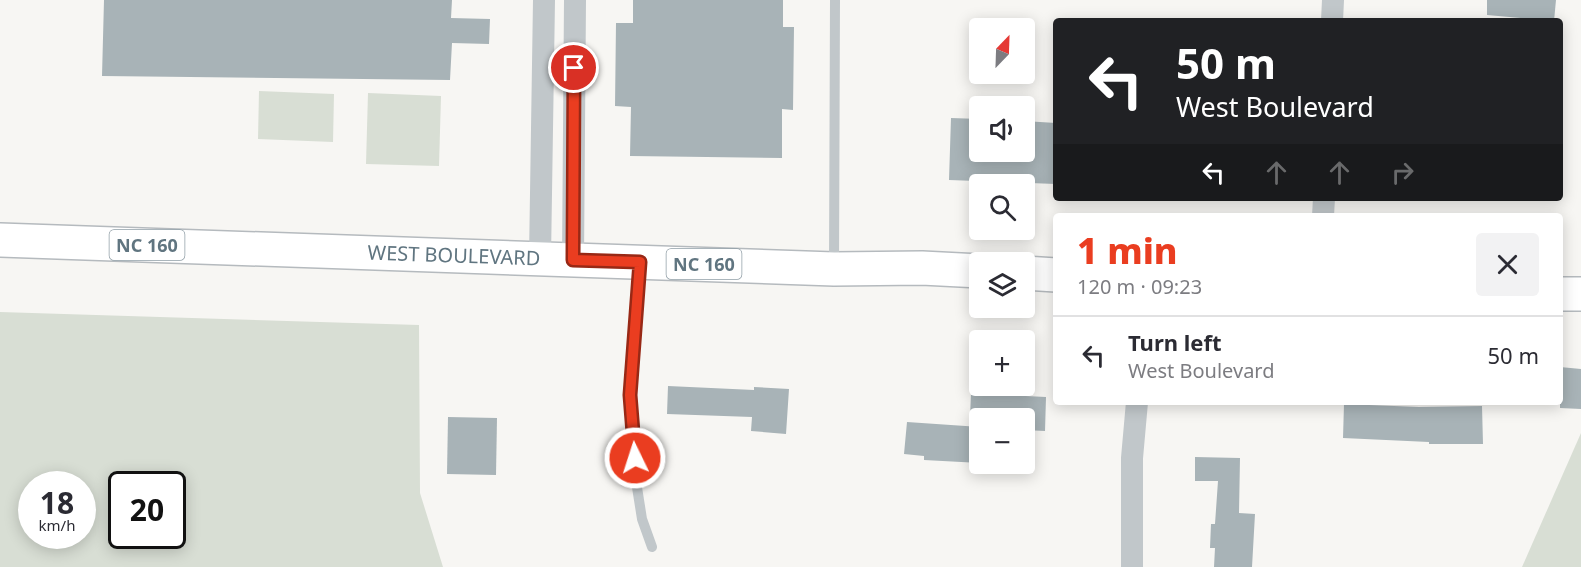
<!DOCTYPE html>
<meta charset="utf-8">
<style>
:root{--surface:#fff;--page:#f2f2f3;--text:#2b2b33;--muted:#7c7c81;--line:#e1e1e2;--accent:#ea3d20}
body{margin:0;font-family:"Noto Sans",sans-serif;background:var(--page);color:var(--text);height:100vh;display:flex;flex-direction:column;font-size:22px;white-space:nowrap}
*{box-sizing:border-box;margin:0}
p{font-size:20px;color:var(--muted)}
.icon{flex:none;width:33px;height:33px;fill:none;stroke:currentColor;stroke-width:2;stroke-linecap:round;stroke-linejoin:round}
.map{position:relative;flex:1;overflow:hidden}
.sheet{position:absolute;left:1053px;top:213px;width:510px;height:192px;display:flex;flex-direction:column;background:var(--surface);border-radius:6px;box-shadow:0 3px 15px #0003}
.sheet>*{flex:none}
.guide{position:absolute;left:1053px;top:18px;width:510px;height:183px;border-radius:6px;box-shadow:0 3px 15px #0003;background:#202124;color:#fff;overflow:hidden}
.needle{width:39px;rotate:23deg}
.fabs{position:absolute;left:969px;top:18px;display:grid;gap:12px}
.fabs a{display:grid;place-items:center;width:66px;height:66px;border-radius:6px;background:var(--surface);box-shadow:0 3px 15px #0003;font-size:30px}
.speed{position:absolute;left:18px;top:471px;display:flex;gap:12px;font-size:30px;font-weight:700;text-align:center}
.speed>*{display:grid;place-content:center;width:78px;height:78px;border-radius:50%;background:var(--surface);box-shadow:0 3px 15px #0003;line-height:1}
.speed small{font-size:15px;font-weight:400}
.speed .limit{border:3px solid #111;border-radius:9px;background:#fff;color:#111}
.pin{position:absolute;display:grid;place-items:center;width:51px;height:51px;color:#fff;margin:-26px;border:3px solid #fff;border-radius:50%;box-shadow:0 2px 6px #0007}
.me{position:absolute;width:66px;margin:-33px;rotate:356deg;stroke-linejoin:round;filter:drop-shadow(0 0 4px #0008)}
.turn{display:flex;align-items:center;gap:21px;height:126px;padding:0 24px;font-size:27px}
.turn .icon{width:78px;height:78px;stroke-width:2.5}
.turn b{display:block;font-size:42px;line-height:51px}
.lanes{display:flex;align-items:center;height:57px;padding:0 24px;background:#0003;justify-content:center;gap:30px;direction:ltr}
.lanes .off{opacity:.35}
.round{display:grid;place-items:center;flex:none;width:63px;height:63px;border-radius:6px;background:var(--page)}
.summary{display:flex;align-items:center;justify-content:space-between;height:102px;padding:0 24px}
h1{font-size:36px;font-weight:800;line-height:45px;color:var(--accent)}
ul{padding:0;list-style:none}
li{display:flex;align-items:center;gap:18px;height:78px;padding:0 24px;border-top:2px solid var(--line)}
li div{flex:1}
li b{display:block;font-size:22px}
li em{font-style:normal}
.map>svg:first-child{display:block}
.green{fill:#d8ded4;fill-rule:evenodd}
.building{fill:#a8b3b7}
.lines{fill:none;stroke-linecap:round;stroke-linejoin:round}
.primary-casing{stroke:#b5babe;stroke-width:36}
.service{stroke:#c1c7ca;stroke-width:10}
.minor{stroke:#c1c7ca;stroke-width:22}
.primary{stroke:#fff;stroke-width:33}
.route-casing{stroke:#982815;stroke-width:15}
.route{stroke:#ea3d20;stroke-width:10}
.labels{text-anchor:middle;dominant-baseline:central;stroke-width:6;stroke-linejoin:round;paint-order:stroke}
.shield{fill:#fff;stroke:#909ea6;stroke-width:1.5}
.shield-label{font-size:18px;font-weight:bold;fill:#607580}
.street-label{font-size:20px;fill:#607580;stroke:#fff}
</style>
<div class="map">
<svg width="1581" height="567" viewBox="0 0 1581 567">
<rect width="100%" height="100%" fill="#f7f6f3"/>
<!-- green -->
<g class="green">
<path d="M259 91 334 94 333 142 258 139Z"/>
<path d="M368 93 441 96 439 166 366 164Z"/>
<path d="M0 312 419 325 420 493 443 567H0ZM32 484H82V536H32ZM122 484H172V536H122Z"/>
<path d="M1581 433V567H1522Z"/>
</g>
<!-- building -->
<g class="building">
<path d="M104 0H452L451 18 490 19 489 44 452 43 450 80 102 76Z"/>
<path d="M633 0H783V27H794L793 110 782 109V158L630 156 631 107 615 106 616 23H633Z"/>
<path d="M1487 0H1556L1554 21 1487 15Z"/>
<path d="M951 118 980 119V152H1024V121L1056 123V184L949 180Z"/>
<path d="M1560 367 1581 369V409L1560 408Z"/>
<path d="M668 386 754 390V387L789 389 786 434 751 431 752 417 667 414Z"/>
<path d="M971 393 1046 397 1045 431 1024 430V418H970Z"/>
<path d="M1344 404 1419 407 1482 406 1483 444H1429V442L1343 438Z"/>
<path d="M448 417 497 418 496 475 447 474Z"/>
<path d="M907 422 980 427V463L924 460V456L904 454Z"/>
<path d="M1195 457 1240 458 1239 513 1255 514 1252 567H1214L1215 548H1210L1211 524H1215L1218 481H1195Z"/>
</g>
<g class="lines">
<!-- primary casing -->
<g class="primary-casing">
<g id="primary">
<path d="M0 240 834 269 922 268 980 271"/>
<path d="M1024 273 1056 275"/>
<path d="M1560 294H1581"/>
</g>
</g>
<!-- service -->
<g class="service">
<path d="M640 265 629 395 636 481 642 519 652 547"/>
<path d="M834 266 835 0"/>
</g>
<!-- minor -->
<g class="minor">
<path d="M1332 21 1333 0"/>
<path d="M1323 216 1324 198"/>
<path d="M540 258 544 0"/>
<path d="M573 260 575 0"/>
<path d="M1132 567V458L1137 402"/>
</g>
<!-- primary -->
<use href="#primary" class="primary"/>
</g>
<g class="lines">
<!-- route casing -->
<g class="route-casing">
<path id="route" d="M574 68 573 260 640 262 630 395 635 458"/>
</g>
<!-- route -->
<use href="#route" class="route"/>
</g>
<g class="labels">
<!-- shield labels -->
<g class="shield">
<rect x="109.5" y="230" width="75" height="30" rx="4.5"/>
<rect x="666.5" y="249" width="75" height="30" rx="4.5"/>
</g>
<g class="shield-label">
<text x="147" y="245">NC 160</text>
<text x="704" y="264">NC 160</text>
</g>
<!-- street labels -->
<g class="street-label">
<text transform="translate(454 255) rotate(2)">WEST BOULEVARD</text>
</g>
</g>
</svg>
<div class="fabs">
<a><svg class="needle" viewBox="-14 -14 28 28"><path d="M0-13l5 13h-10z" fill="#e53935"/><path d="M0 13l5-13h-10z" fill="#7c7c81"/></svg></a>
<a><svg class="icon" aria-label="sound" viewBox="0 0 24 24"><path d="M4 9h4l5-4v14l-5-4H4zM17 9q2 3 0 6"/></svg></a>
<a><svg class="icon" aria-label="search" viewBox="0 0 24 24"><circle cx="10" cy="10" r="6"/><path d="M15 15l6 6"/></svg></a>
<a><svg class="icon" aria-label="layers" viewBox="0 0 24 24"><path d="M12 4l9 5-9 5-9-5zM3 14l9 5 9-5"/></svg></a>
<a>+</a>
<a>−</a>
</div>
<div class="speed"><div>18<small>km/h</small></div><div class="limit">20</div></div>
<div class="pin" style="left:574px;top:68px;background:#d93025"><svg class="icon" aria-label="arrive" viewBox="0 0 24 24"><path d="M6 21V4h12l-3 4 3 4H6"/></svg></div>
<svg class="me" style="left:635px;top:458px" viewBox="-20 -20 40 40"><circle r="17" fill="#ea3d20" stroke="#fff" stroke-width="3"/><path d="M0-11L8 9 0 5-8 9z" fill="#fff"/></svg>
<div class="guide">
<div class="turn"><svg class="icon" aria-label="left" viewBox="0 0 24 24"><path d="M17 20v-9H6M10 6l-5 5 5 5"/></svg><div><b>50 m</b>West Boulevard</div></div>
<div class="lanes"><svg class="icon" aria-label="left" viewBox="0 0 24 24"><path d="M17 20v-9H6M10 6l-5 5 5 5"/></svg><svg class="icon off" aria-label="ahead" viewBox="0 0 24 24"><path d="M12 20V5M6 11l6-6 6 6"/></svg><svg class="icon off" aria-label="ahead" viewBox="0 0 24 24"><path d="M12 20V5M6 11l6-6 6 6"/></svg><svg class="icon off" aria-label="right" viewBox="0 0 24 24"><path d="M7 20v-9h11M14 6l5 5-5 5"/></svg></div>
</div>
<section class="sheet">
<div class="summary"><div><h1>1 min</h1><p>120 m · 09:23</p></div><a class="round"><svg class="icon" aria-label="close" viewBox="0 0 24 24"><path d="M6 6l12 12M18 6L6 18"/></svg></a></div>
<ul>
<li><svg class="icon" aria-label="left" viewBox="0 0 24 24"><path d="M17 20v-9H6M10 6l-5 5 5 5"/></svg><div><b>Turn left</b><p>West Boulevard</p></div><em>50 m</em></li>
</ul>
</section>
</div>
